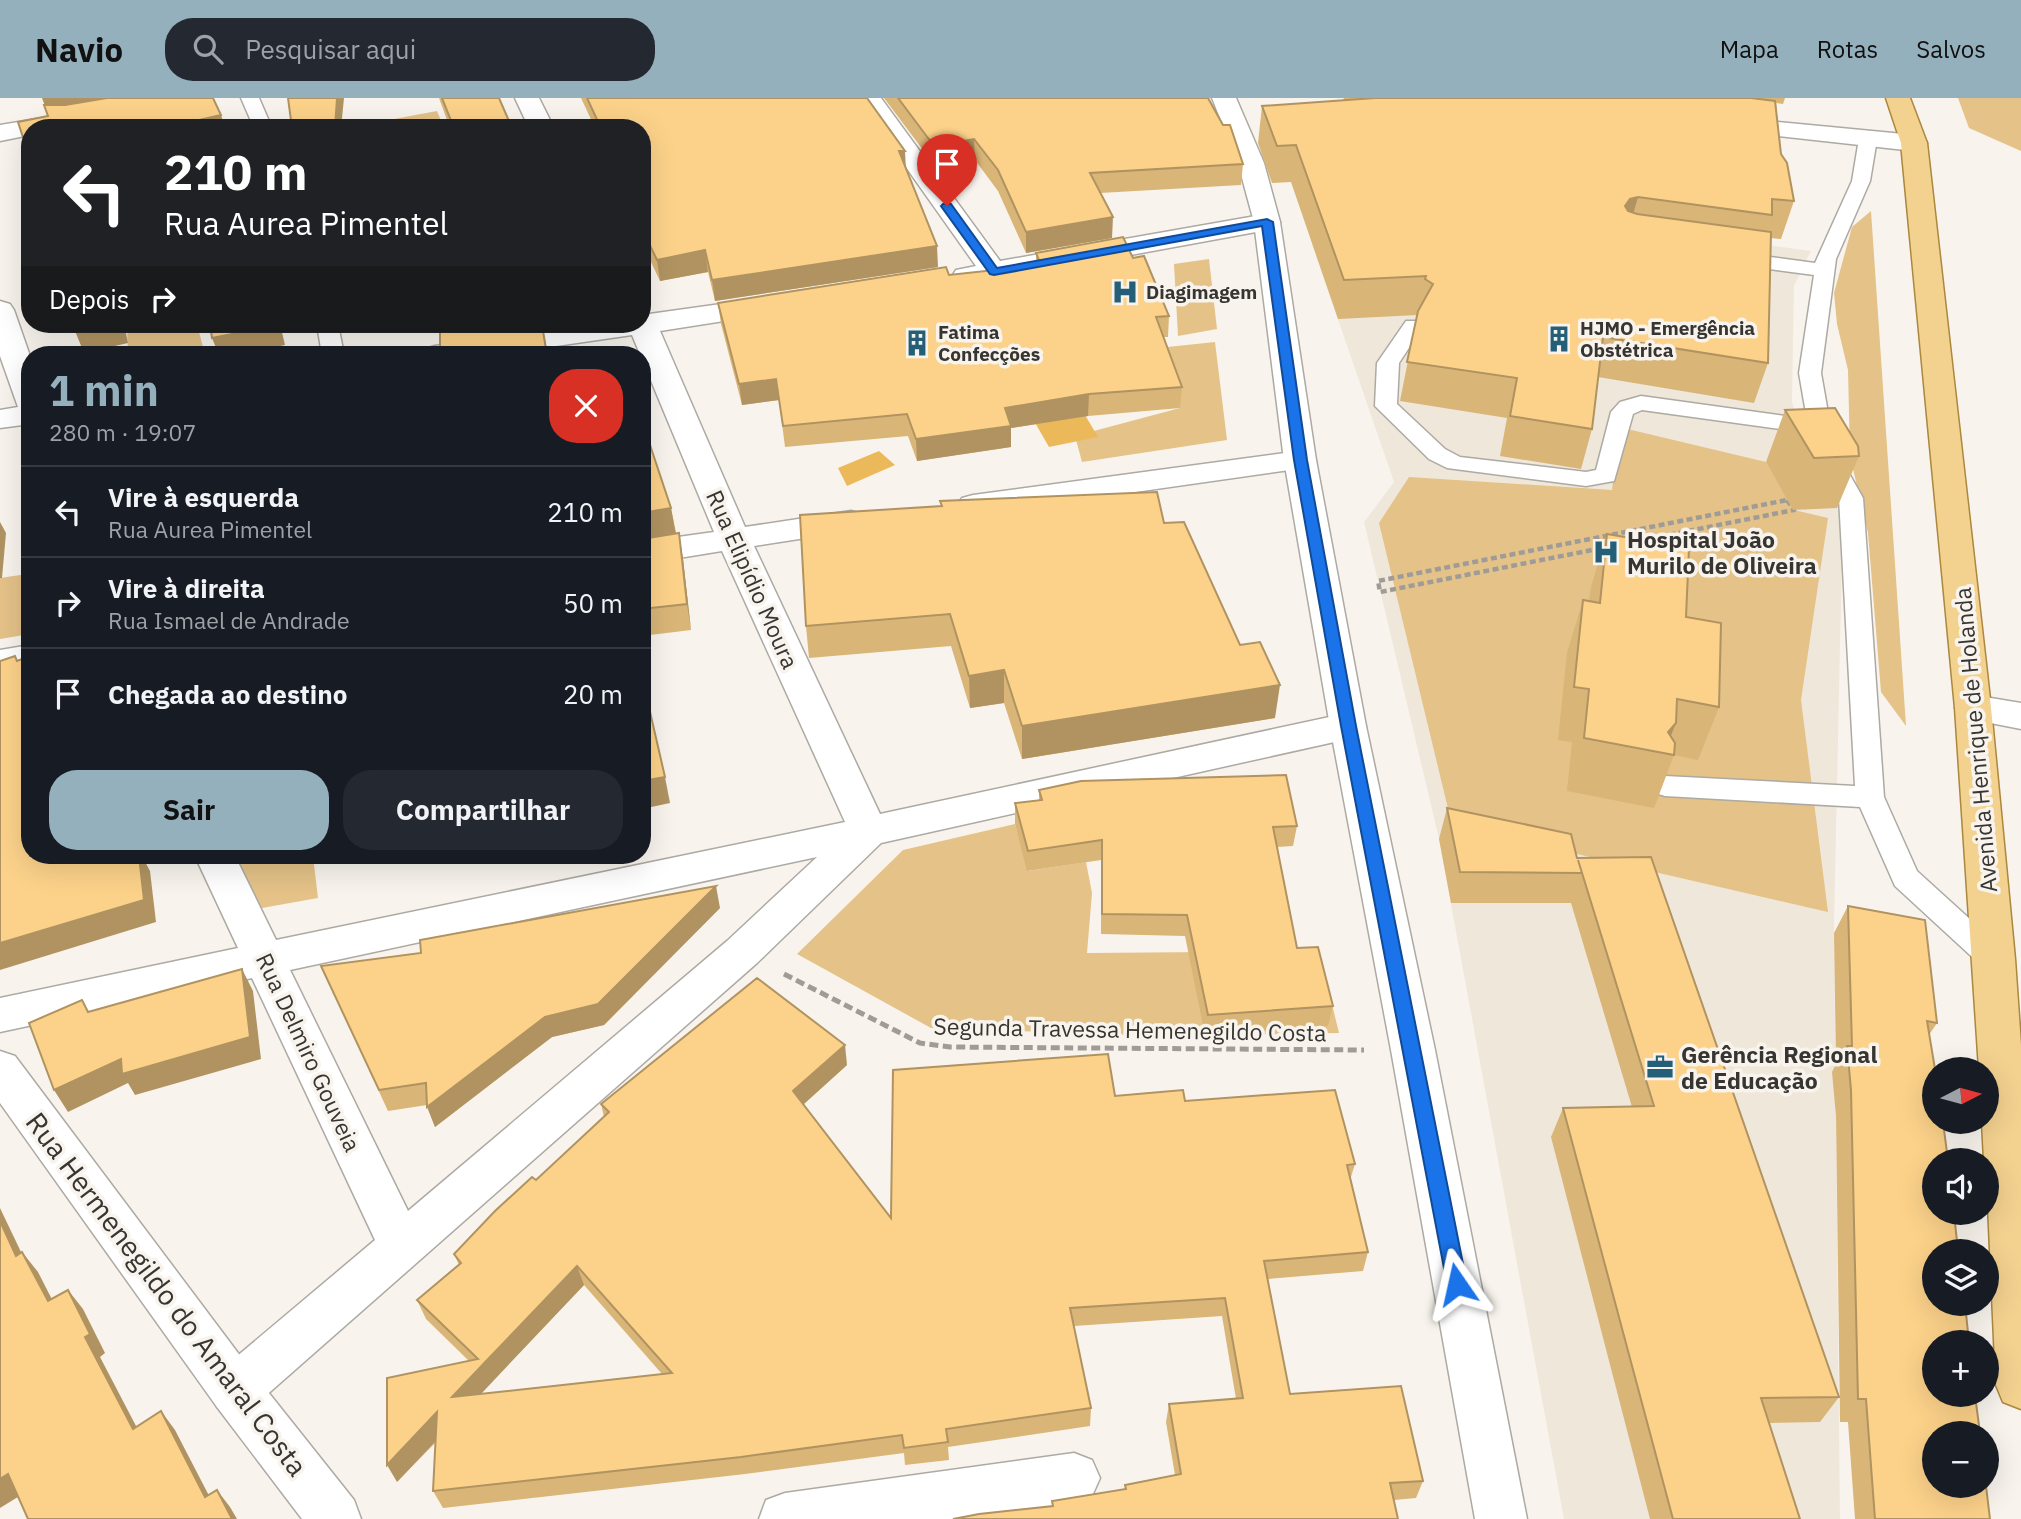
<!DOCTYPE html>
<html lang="pt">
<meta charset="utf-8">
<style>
:root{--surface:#171b24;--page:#242831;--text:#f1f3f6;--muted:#9ea1a6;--line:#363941;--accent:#95b0bd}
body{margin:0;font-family:"IBM Plex Sans",sans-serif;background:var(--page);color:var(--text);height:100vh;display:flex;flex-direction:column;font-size:26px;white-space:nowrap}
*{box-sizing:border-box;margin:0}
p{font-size:23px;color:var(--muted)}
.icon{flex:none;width:38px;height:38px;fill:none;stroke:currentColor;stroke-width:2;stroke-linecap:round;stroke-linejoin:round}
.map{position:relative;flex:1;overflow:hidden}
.drawer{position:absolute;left:21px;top:248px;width:630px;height:518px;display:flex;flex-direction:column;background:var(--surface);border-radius:28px;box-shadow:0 7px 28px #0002}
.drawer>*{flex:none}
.hud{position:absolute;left:21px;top:21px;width:630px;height:214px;border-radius:28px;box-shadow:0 7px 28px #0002;background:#202124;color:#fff;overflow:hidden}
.needle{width:46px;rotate:84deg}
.controls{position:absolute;left:1922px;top:959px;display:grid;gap:14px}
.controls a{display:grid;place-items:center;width:77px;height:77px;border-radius:50%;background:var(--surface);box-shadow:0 7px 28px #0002;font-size:35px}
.pin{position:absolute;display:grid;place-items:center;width:60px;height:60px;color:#fff;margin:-72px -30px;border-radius:50% 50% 50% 0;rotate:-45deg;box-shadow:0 0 7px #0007}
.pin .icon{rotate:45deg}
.me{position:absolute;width:77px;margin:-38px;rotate:349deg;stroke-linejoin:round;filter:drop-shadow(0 0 5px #0008)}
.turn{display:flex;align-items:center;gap:24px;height:147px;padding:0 28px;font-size:32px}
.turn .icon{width:91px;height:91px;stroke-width:2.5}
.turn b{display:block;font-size:49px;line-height:60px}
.then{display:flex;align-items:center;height:66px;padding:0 28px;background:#0003;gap:14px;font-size:26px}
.round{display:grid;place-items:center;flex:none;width:74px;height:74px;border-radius:28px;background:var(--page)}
.overview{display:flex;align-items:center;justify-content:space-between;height:119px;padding:0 28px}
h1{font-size:42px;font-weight:700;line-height:52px;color:var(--accent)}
.cta{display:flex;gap:14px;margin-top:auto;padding:14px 28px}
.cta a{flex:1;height:80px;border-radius:28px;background:var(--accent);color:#111;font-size:28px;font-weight:700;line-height:80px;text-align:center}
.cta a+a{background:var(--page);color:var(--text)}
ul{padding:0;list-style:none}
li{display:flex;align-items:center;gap:21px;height:91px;padding:0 28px;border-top:2px solid var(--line)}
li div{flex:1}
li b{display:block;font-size:26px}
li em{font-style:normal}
header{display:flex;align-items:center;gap:42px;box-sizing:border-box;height:98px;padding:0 35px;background:var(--accent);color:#111}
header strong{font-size:33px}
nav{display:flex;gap:38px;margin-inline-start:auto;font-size:24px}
.search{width:490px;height:63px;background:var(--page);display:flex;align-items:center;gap:18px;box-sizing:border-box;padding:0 24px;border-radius:28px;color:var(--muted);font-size:26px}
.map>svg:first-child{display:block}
.built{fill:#efe7da}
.green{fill:#e4c288}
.water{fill:#ecb95a}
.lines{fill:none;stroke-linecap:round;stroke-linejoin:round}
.service-casing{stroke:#ada9a3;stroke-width:3}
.minor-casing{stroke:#ada9a3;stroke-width:3}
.tertiary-casing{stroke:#ada9a3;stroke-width:3}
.secondary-casing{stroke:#ada9a3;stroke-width:3}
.primary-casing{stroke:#ac873e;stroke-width:3}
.path-far1{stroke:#9f9c97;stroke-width:4.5;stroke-dasharray:6 3.5;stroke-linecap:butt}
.path{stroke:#9f9c97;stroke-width:5;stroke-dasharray:9 4.5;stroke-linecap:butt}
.service{fill:#fff;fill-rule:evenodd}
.minor{fill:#fff;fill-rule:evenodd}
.tertiary{fill:#fff;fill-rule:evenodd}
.secondary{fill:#fff;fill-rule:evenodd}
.primary{fill:#f3d18f;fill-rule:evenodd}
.wall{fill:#d9b577;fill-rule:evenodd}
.shaded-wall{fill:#b09361}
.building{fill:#fcd28a;stroke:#b09361;stroke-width:2;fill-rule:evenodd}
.route{fill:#1a73e8;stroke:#114b97;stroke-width:2}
.labels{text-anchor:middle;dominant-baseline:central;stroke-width:7;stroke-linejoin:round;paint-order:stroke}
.far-poi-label{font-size:19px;font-weight:bold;fill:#363532;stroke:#f8f4ed;text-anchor:start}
.poi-label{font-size:23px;font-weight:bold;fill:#363532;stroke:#f8f4ed;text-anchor:start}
.street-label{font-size:23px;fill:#363532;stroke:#f8f4ed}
.near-street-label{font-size:28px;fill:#363532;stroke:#f8f4ed}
</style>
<header>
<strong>Navio</strong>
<div class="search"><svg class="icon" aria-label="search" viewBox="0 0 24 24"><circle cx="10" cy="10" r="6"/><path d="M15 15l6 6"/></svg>Pesquisar aqui</div>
<nav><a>Mapa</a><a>Rotas</a><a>Salvos</a></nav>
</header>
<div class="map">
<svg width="2021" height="1421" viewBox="0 0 2021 1421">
<rect width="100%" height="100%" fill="#f8f4ed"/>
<!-- built -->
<path class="built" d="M1521 114 1811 153 1794 188 1792 304 1805 345 1843 410 1834 826 1840 1421H1564L1439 741 1364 424 1394 384 1312 146Z"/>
<!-- green -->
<g class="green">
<path d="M1958 0H2021V53L1969 30Z"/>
<path d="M437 13 444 30H346Z"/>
<path d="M1871 113 1906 628 1881 594 1868 435 1850 358 1848 272 1837 226 1834 195 1852 129Z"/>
<path d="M1209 161 1217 231 1178 238 1174 166Z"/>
<path d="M127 226H197L205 257H128Z"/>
<path d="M1215 244 1227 342 1082 364 1075 338 1180 310 1158 250Z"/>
<path d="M1619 329 1766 364 1794 412 1828 420 1801 602 1828 814 1452 727 1379 425 1409 379 1612 392Z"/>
<path d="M27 476 30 536 0 541V480Z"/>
<path d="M1015 726 1028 773 1086 764 1092 795 1087 855 1319 853 1339 935 1161 938 931 930 797 856 903 752Z"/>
<path d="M235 758H313L318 800 262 810 250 793Z"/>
</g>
<!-- water -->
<g class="water">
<path d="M1075 300 1098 339 1049 349 1026 309Z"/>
<path d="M879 353 895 367 847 388 838 370Z"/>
</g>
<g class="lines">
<!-- service casing -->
<g class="service-casing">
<g id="service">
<path d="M241 0H259L272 30H254Z"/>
<path d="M1868 35 1877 41 1870 83 1836 161 1821 275 1834 349 1863 400 1884 699 1917 773 2005 853 2009 861 2005 869 1994 873 1983 869 1895 788 1860 709 1665 698 1655 695 1651 688 1655 681 1665 678 1855 688 1839 400 1812 349 1809 335 1642 312 1633 316 1614 383 1586 388 1447 370 1429 361 1375 308 1377 265 1406 223H1420L1424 227 1399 265 1397 306 1445 351 1460 359 1586 374 1596 372 1611 314 1620 304 1641 298 1807 321 1799 275 1814 177 1732 166 1725 164 1722 160 1725 156 1732 154 1815 165 1852 83 1859 41Z"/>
<path d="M317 226H338L344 257H322Z"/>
</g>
</g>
<!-- minor casing -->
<g class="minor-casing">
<g id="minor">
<path d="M515 0H539L554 30H529Z"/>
<path d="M857 0H881L1000 163 1267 116 1277 118 1280 124 1277 130 1267 132 994 182 966 186 956 184 952 178 956 172 976 168Z"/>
<path d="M73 15 82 17 85 22 82 27 30 30V37L0 43V27Z"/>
<path d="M1725 19 1914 37 1923 40 1927 45 1923 50 1914 53 1716 31 1713 26 1716 21Z"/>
<path d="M772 199 782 202 786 208 782 214 660 233 745 429 851 413 863 416 867 423 863 430 851 433 754 448 880 716 1348 615 1361 619 1366 628 1361 637 1348 641 881 745 757 865 253 1309 235 1316 217 1309 210 1292 217 1275 375 1142 252 880 0 934V900L238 850 195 758H235L276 842 845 724 722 453 642 466V444L714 434 632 237 494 257H420L425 251 435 248 590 226H642V217ZM817 759 727 843 408 1113 290 872Z"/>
<path d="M0 203 10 206 14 212 30 258V326L0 330V312L18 309 0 258Z"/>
<path d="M1300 353 1311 355 1316 362 1311 369 973 417 962 414 957 407 962 400 973 397Z"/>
<path d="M30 547V571L0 576V552Z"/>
<path d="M1973 597 2021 605V631L1960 619 1955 610 1960 601Z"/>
<path d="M1074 1355 1092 1362 1100 1380 1092 1398 1074 1405 966 1421H759L766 1402 785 1395Z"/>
</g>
</g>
<!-- tertiary casing -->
<g class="tertiary-casing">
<path id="tertiary" d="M0 953 15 958 253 1275 354 1402 361 1421H302L217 1309 0 1005Z"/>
</g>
<!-- secondary casing -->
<g class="secondary-casing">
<path id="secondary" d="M1212 0H1236L1264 65 1280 124 1316 362 1366 628 1435 952 1527 1421H1475L1391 952 1330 628 1284 362 1254 124 1238 65Z"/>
</g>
<!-- primary casing -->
<g class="primary-casing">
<path id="primary" d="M1886 0H1910L1927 45 1991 610 2015 861 2021 947V1311L2003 1304 1996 1287 1986 1062H1984L1982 1024H1986V971H1979L1955 610 1901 45Z"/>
</g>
<!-- path-far1 -->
<path class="path-far1" d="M1787 402 1794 412 1380 494 1378 483Z"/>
<!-- path -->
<path class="path" d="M784 876 920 945 950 949 1364 952"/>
<!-- service -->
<use href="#service" class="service"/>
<!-- minor -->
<use href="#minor" class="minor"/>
<!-- tertiary -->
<use href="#tertiary" class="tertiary"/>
<!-- secondary -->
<use href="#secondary" class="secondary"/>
<!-- primary -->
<use href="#primary" class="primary"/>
</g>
<!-- wall -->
<g class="wall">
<path d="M439 0H499L512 30H450Z"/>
<path d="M581 0H867L906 69 938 169 715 203 708 174 660 183 642 145V30H595Z"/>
<path d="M884 0H1208L1243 66 1241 87 1100 95 1112 140 1026 155 998 93 975 62 935 68Z"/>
<path d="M1344 0H1785L1783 6 1776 5 1781 56 1794 103 1781 141 1771 140 1768 265 1754 305 1598 279 1592 331 1581 371 1500 358 1507 320 1400 303 1417 217 1338 221 1291 84 1272 85 1258 45 1262 8 1343 2Z"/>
<path d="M1036 155 1133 160 1169 218 1168 239H1164L1182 289 1180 310 1088 318 1011 330V349L917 363 908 338 785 349 779 302 742 307 721 226 718 205 949 177 1036 167Z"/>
<path d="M1785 312 1859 358 1837 410 1793 412 1766 364Z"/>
<path d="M642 323 671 410 676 436 679 435 683 461 691 532 642 538Z"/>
<path d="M940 403 1164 425 1240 547 1275 620 1022 661 1004 605 970 610 951 548 809 560 806 528 941 408Z"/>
<path d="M1607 436 1686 519 1719 609 1698 662 1674 657 1654 710 1567 693 1572 644 1558 642 1567 555 1583 502 1589 503 1591 489Z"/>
<path d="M1039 692 1297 728 1293 748 1277 749 1297 850 1333 908 1328 928 1205 937 1185 838 1101 836V762L1027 773 1015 726V705L1039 702Z"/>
<path d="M1447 710 1577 760 1839 1299 1820 1324 1769 1325 1800 1421H1650L1551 1039 1563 1010 1632 1009 1571 805H1451L1439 741Z"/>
<path d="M1848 808 1937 925 1929 937 1990 1421H1855L1848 1324H1840L1836 1018 1832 974 1836 966 1834 835Z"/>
<path d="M720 810 604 927 552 939 435 1029 427 1007 388 1013 321 868 421 855Z"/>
<path d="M847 967 804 1006 891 1120 1115 998 1185 1003 1355 1066 1350 1082 1368 1154 1363 1173 1268 1181 1290 1296 1423 1383 1416 1400 1394 1402 1052 1408V1403L1125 1391V1387L1175 1377 1166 1324 1169 1306 1236 1301 1222 1218 1074 1228 1091 1310 1090 1328 948 1349 949 1362 905 1367 904 1355 745 1376 443 1410 433 1393 436 1344 397 1384 469 1263 426 1221 417 1202 459 1167 454 1156 536 1082 604 1019 601 1006ZM584 1187 662 1276 481 1296 498 1277Z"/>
</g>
<!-- shaded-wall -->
<g class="shaded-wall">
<path d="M42 0H147L48 16Z"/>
<path d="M337 0H344L341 30H335Z"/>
<path d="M221 17 225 30H164Z"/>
<path d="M974 41 975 62 935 68 934 48Z"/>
<path d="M899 53H905L906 73Z"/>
<path d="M1638 99 1627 137 1625 108 1630 101Z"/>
<path d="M1113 119 1112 140 1026 155V134Z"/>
<path d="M937 148 938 169 715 203 712 182Z"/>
<path d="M705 152 708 174 660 183 657 162Z"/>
<path d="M84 226H124L128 245 84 255 73 228Z"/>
<path d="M278 226H280L285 247 237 257H219L212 240Z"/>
<path d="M442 226H542L548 257 447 244Z"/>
<path d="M776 281 779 302 742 307 739 286Z"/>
<path d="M1089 296 1088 318 1011 330V349L917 363 916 341 1005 310Z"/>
<path d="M671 410 676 436 642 442V415Z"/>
<path d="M0 424 6 435 2 480H0Z"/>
<path d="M679 435 683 461 691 532 687 506Z"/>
<path d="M1004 572V605L970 610 969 578Z"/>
<path d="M1280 587 1275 620 1022 661V628Z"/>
<path d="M1676 625 1664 655 1668 634Z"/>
<path d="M665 679 670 705 642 711V683Z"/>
<path d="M137 758H142L150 773 156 824 0 872V845Z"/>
<path d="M716 788 720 810 604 927 552 939 435 1029 427 1009Z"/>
<path d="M242 871 253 893 261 961 135 997 128 985 68 1014 54 992Z"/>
<path d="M845 947 847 967 796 1013 793 993Z"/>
<path d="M0 1110 32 1177 16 1158 0 1123Z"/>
<path d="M22 1154 38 1174 63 1223 48 1203Z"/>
<path d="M577 1168 584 1187 461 1317 452 1299Z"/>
<path d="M68 1192 83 1211 105 1255 100 1259 147 1349 133 1331 85 1239Z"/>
<path d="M161 1313 175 1332 219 1417 205 1399Z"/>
<path d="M437 1314 446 1332 397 1384 387 1367Z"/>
<path d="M8 1376 26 1394 0 1410V1381Z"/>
<path d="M217 1392 230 1409 237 1421H232Z"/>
</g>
<!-- building -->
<g class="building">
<path d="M107 0H213L221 17 164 30H30V61L18 24 48 18 44 7H65Z"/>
<path d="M288 0H337L335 30H292Z"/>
<path d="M442 0H499L512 30H454Z"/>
<path d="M587 0H867L905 53H899L937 148 712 182 705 152 657 162 642 131V30H601Z"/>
<path d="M898 0H1208L1223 27H1230L1243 66 1090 75 1113 119 1026 134 998 72 974 41 934 48Z"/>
<path d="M1375 0H1751L1775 3 1781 56 1787 65 1794 103 1772 101V117L1638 99 1630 101 1625 108 1628 113 1637 116 1771 134 1768 265 1603 239 1592 331 1510 318 1517 280 1407 264 1418 213 1433 186 1425 181 1426 178 1344 182 1296 47 1277 48 1262 8Z"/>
<path d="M1123 139 1133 160 1144 158 1169 218 1156 219 1182 289 1089 296 1005 310 1011 328 916 341 907 316 783 328 776 281 739 286 718 205 946 169 949 177 1041 167 1036 155Z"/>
<path d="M210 226H278V227L212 240Z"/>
<path d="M542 227 547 257H440V234H490Z"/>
<path d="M1835 310 1858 348 1859 358 1814 360 1785 312Z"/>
<path d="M642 323 671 410 642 415Z"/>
<path d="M1157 394 1164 425 1184 424 1240 547 1260 544 1280 587 1022 628 1004 572 969 578 950 516 806 528 800 417 942 408 940 403Z"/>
<path d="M679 435 687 506 642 511V441Z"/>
<path d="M1607 436 1689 450 1686 519 1721 525 1719 609 1677 601 1676 625 1668 634 1675 645 1674 657 1584 640 1589 591 1574 589 1583 502 1600 505Z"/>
<path d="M15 558 17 563 30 558V758H139L144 802 0 845V563Z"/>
<path d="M642 579 665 679 642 683Z"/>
<path d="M1286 677 1297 728 1273 729 1297 850 1318 849 1333 908 1208 917 1187 817 1102 816V742L1028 753 1015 705 1042 702 1039 692 1081 683Z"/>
<path d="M1447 710 1571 736 1577 760 1651 759 1839 1299 1761 1300 1800 1421H1673L1563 1010 1654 1008 1578 762 1582 775 1460 774Z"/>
<path d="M716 788 598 906 545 919 427 1009 426 985 379 992 321 868 421 855 420 842Z"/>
<path d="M1848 808 1925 822 1937 925 1927 923 1935 971H1934V1024H1943L1948 1062H1934V1115H1954L1958 1153H1934V1206H1965L1969 1244H1934V1297H1975L1980 1335H1934V1388H1986L1990 1421H1875L1866 1301H1858L1851 992 1847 948H1852Z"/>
<path d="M242 871 250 939 122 976 121 961 54 992 29 925 82 902 88 914Z"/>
<path d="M757 880 845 947 793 993 891 1120 893 972 1108 956 1115 998 1183 992 1185 1003 1335 992 1355 1066 1347 1067 1368 1154 1264 1163 1290 1296 1401 1288 1423 1383 1390 1385 1398 1421H953L979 1416 1053 1408 1052 1403 1126 1391 1125 1387 1181 1376 1169 1306 1243 1300 1225 1200 1070 1210 1091 1310 946 1331 948 1344 904 1350 902 1337 741 1359 433 1393 437 1314 387 1367V1280L478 1261 417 1202 461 1165 454 1156 495 1113 532 1079 536 1082 609 1014 601 1006ZM577 1168 672 1275 452 1299 490 1259Z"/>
<path d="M0 1123 16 1158 22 1154 48 1203 68 1192 90 1236 85 1239 133 1331 161 1313 205 1399 217 1392 232 1421H28L8 1376 0 1381Z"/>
</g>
<!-- route -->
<path class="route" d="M943 106H951L997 170 1267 121 1273 124 1307 362 1356 628 1467 1186 1464 1193 1457 1196 1450 1193 1447 1186 1341 628 1294 362 1262 128 994 177 990 176 941 108Z"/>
<!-- icons -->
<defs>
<g id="hospital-bare" transform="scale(2.1)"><path d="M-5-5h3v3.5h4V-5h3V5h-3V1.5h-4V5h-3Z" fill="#245e77" stroke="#f8f4ed" stroke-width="2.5" paint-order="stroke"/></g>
<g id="building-bare" transform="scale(2.1)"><path d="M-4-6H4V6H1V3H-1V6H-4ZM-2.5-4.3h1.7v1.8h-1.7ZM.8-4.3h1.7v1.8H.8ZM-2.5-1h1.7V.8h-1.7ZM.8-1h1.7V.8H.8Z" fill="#245e77" stroke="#f8f4ed" stroke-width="2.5" paint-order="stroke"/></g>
<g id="office-bare" transform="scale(2.1)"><path d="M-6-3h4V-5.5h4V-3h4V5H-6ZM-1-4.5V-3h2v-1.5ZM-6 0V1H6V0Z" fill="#245e77" stroke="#f8f4ed" stroke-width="2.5" paint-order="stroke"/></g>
</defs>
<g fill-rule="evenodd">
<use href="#hospital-bare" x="1125" y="194"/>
<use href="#building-bare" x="1559" y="241"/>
<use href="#building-bare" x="917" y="245"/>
<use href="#hospital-bare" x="1606" y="454"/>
<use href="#office-bare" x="1660" y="969"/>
</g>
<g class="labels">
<!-- far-poi labels -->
<g class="far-poi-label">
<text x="1146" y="194">Diagimagem</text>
<text x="1580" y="230">HJMO - Emergência<tspan x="1580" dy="22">Obstétrica</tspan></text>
<text x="938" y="234">Fatima<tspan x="938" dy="22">Confecções</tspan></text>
</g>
<!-- poi labels -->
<g class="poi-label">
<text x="1627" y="441">Hospital João<tspan x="1627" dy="26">Murilo de Oliveira</tspan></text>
<text x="1681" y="956">Gerência Regional<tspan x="1681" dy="26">de Educação</tspan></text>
</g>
<!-- street labels -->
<g class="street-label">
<text transform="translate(753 481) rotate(66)">Rua Elipídio Moura</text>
<text transform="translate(1975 642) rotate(-95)">Avenida Henrique de Holanda</text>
<text transform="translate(1130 931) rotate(1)">Segunda Travessa Hemenegildo Costa</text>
<text transform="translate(309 954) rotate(65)">Rua Delmiro Gouveia</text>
</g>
<!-- near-street labels -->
<g class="near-street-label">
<text transform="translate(167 1196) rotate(53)">Rua Hermenegildo do Amaral Costa</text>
</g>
</g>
</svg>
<div class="controls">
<a><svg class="needle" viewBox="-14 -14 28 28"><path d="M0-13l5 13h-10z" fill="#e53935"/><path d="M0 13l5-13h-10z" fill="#9ea1a6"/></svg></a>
<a><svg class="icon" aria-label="sound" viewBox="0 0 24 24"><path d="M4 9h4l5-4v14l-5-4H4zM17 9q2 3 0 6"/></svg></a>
<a><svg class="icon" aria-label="layers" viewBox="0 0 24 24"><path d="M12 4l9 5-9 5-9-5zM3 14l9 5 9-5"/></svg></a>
<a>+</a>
<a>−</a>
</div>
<div class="pin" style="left:947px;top:108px;background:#d93025"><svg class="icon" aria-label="arrive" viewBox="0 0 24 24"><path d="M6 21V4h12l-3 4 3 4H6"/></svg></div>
<svg class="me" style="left:1457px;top:1186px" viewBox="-20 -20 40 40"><path d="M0-17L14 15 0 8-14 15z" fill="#1a73e8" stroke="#fff" stroke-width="4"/></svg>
<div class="hud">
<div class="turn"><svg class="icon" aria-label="left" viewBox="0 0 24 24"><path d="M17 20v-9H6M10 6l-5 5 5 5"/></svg><div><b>210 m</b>Rua Aurea Pimentel</div></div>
<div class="then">Depois<svg class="icon" aria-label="right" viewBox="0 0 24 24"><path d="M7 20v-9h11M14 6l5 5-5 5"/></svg></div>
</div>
<section class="drawer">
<div class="overview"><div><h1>1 min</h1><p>280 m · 19:07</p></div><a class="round" style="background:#d93025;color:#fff"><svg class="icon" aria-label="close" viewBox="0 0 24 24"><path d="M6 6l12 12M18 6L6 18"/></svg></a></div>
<ul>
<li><svg class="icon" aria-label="left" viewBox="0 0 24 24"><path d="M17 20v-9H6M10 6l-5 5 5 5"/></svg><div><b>Vire à esquerda</b><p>Rua Aurea Pimentel</p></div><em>210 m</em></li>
<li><svg class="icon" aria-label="right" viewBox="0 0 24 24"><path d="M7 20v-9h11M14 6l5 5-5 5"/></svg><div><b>Vire à direita</b><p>Rua Ismael de Andrade</p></div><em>50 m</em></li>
<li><svg class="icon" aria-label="arrive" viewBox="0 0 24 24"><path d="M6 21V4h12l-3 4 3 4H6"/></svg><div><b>Chegada ao destino</b></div><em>20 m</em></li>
</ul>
<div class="cta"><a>Sair</a><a>Compartilhar</a></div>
</section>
</div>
